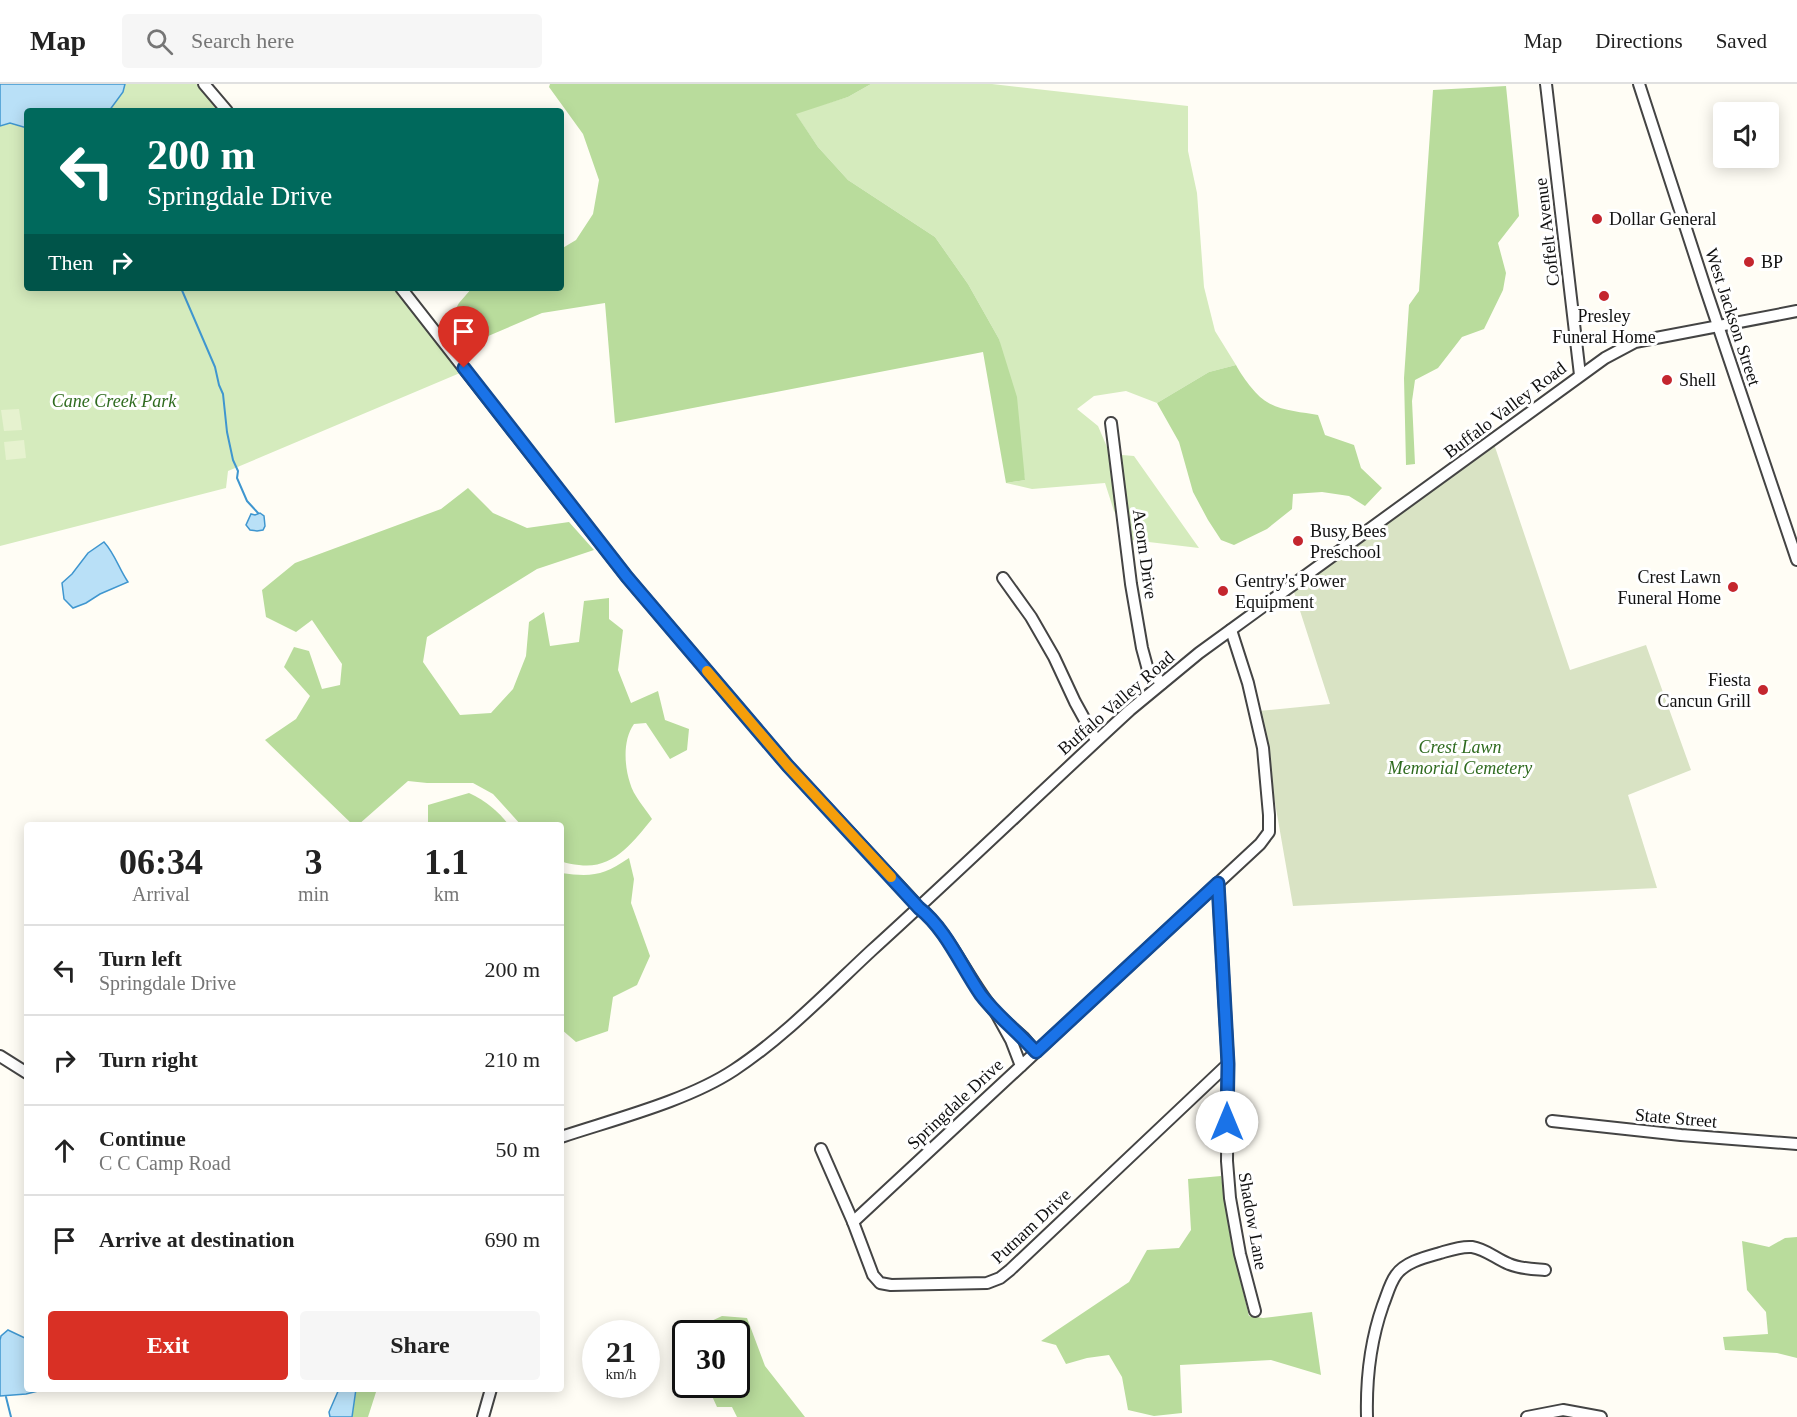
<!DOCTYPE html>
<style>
:root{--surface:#fff;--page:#f6f6f6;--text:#222;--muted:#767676;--line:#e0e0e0;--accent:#d93025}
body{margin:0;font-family:"Times New Roman",serif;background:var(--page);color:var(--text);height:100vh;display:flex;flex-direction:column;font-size:22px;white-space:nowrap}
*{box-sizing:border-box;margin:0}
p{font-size:20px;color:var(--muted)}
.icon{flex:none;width:33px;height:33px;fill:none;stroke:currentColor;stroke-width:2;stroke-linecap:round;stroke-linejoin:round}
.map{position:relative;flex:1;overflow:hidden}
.sheet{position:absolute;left:24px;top:738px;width:540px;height:570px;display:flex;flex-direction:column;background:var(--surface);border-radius:6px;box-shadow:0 3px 15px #0003}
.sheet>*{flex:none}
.hud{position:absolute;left:24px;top:24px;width:540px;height:183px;border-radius:6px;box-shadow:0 3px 15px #0003;background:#00695c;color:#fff;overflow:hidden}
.controls{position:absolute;left:1713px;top:18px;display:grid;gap:12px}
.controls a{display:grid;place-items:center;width:66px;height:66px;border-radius:6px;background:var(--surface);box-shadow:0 3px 15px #0003;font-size:30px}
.speed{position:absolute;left:582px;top:1236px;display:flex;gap:12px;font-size:30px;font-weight:700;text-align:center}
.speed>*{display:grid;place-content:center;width:78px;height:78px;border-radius:50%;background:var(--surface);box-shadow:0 3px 15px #0003;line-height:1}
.speed small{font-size:15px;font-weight:400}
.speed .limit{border:3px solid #111;border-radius:9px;background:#fff;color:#111}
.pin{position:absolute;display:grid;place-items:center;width:51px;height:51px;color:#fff;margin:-62px -26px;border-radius:50% 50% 50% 0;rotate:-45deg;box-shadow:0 0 6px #0007}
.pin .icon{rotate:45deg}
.me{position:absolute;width:66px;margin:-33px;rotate:0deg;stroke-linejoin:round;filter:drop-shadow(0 0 4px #0008)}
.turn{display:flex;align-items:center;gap:21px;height:126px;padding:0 24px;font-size:27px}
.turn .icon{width:78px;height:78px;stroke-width:2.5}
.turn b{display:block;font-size:42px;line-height:51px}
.then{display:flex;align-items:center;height:57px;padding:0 24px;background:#0003;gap:12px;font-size:22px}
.eta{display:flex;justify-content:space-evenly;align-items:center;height:102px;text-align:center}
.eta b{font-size:36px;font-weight:800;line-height:42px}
.action{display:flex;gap:12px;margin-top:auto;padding:12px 24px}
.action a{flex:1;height:69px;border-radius:6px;background:var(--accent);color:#fff;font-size:24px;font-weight:800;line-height:69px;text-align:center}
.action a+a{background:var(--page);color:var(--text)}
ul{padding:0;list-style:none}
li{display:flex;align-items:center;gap:18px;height:90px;padding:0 24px;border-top:2px solid var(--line)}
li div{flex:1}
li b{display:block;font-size:22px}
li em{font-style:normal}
header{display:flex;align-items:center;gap:36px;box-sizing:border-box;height:84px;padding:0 30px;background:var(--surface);border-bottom:2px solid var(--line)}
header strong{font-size:28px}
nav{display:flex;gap:33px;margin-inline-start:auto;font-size:21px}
.search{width:420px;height:54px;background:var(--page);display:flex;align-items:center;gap:15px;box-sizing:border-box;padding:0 21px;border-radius:6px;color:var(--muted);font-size:22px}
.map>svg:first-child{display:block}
.green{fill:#d5ebbd}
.forest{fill:#b9dc9c}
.cemetery{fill:#d9e3c4}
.pitch{fill:#e6f2cf}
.water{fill:#b9e0f7;stroke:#3f96cf;stroke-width:1.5}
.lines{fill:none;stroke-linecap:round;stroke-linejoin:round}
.stream{stroke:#3f96cf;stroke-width:2}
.minor-casing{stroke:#444;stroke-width:14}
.minor{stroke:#fff;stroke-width:10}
.route-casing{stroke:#114b97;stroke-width:15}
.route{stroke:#1a73e8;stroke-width:10}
.slow{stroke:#f59e0b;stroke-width:10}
.poi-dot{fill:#c4262e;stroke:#fff;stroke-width:2}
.labels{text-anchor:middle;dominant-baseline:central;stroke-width:6;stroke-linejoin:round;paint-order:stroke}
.poi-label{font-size:18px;fill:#111;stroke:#fff;text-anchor:start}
.street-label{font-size:18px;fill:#111;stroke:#fff}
.park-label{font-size:18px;font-style:italic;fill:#2f6b1f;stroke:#fff}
</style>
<header>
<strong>Map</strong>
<div class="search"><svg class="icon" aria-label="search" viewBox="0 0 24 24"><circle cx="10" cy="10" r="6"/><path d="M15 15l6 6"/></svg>Search here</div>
<nav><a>Map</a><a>Directions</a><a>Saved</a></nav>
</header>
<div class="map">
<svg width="1797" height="1333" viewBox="0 0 1797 1333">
<rect width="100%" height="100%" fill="#fffdf5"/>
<!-- green -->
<g class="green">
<path d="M0 0H200L222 27H27V204H396L460 289 228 387 226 404 0 462Z"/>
<path d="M871 0H992L1188 22V67L1197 109 1204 203 1215 247 1236 281 1209 288 1157 319 1126 307 1094 312 1077 325 1098 342 1110 370 1134 372 1199 464 1132 456 1114 427 1105 399 1032 405 1006 399 1025 396 999 255 968 200 935 153 848 96 818 63 795 29 848 13Z"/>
</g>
<!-- forest -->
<g class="forest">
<path d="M550 0H871L848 13 796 30 818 63 848 96 935 153 968 200 999 255 1017 313 1025 396 1006 399 983 268 615 339 605 219 542 229 460 264 447 240 459 219 472 204H561V165L576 156 593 130 599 96 583 50 549 3Z"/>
<path d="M1506 2 1519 132 1498 159 1506 189 1503 206 1484 245 1462 253 1438 284 1415 296 1412 317 1415 380 1406 381 1404 294 1409 221 1419 207 1433 6Z"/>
<path d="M1236 281C1242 292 1255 311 1267 318 1281 327 1302 328 1318 331L1325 351 1354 361 1361 384 1382 404 1365 422 1349 412 1322 408 1293 410 1292 425 1267 445 1234 461 1221 456 1208 436 1193 408 1179 358 1157 319 1209 288Z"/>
<path d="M468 404 493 429 527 444 569 438 594 466 537 485 427 553 423 578 460 631 491 629 513 605 526 572 529 538 544 528 550 562 579 558 584 517 609 514V535L623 546 618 586 631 619 658 607 665 636 689 645 687 666 670 675 646 639 634 640C623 655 624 681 630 699 633 711 645 724 652 735 633 758 613 786 579 781 573 780 567 780 561 777V741H521L493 710 473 699H427L408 697 358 741H353L265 656 296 635 310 612 284 583 294 563 309 567 322 605 340 601 342 580 312 536 296 548 266 533 262 506 295 479 441 425Z"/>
<path d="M469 709C486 717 497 726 509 741H428V721Z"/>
<path d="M629 774 634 795 631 819 650 872 637 901 613 913 608 947 576 958 561 945V789C591 793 603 792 629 774Z"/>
<path d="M1221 1092 1231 1158 1249 1232 1263 1234 1312 1228 1321 1291 1271 1276 1180 1281 1182 1329 1154 1332 1128 1326 1122 1293 1109 1271 1087 1274 1066 1280 1056 1261 1041 1257 1129 1198 1147 1166 1179 1164 1191 1146 1188 1095Z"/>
<path d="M1797 1153V1274L1777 1269 1725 1266 1723 1253 1768 1250 1766 1228 1747 1206 1742 1157 1769 1163 1785 1154Z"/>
<path d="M722 1232 747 1234 765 1282 805 1333H737L732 1323H717L707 1301 736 1300V1250L703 1249 705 1240Z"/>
<path d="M356 1305H377L368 1333H352Z"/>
</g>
<!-- cemetery -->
<path class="cemetery" d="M1494 360 1570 586 1646 561 1691 686 1628 711 1657 804 1293 822 1259 627 1330 620 1293 505Z"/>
<!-- pitch -->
<g class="pitch">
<path d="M19 325 22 346 4 347 1 326Z"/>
<path d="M24 356 26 374 6 376 4 358Z"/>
</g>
<!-- water -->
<g class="water">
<path d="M0 0H125L123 8 109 27H27V44L10 39 0 42Z"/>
<path d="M260 429 264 432 265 442 263 446 257 447 250 446 246 441 251 430 255 431Z"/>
<path d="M104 458C115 470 119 485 128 498L100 510 86 519 73 524 64 515 62 499 72 490 88 469Z"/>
<path d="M8 1246 27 1255V1305H46L26 1310 0 1312V1256L1 1252Z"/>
<path d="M339 1305H356L352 1333H330L329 1328Z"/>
</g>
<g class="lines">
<!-- stream -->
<g class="stream">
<path d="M181 204 215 283 219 301 223 310 227 348 233 376 238 387 237 394 247 417 258 429"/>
<path d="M6 1313 11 1333"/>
</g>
<!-- minor casing -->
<g class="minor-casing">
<g id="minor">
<path d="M204 0 227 27"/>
<path d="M1546 0 1580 291"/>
<path d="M1639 0 1705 203 1797 476"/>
<path d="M401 204 627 493 788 682 919 823C950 849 969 898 996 929"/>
<path d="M1111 339 1131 500 1142 564 1148 586 1162 599"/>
<path d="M1003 494 1031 533 1054 573 1075 618 1096 656"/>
<path d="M1218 799 1228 980 1227 1077 1230 1114 1240 1170 1255 1227"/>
<path d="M0 972 27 989"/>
<path d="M1021 982 1011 956 996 929 1024 954 1036 968"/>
<path d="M1552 1037 1681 1051 1797 1060"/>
<path d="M561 1053C615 1035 687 1017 734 986 784 953 827 908 871 867 958 788 1043 706 1130 626L1199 569 1605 274 1635 258 1797 227"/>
<path d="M821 1065 853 1138 873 1191 880 1199 891 1201 987 1199 1000 1194 1010 1186 1228 980"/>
<path d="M853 1138 1260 760 1269 748V731L1263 664 1248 599 1231 546"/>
<path d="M483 1333 491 1305"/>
<path d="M1367 1333C1366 1294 1370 1258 1383 1221 1387 1211 1390 1199 1396 1191 1405 1178 1426 1173 1440 1169 1450 1166 1461 1162 1472 1163 1486 1165 1496 1175 1509 1180 1521 1185 1532 1185 1545 1186"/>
<path d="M1527 1333 1563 1326 1601 1333"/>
</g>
</g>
<!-- minor -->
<use href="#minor" class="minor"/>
</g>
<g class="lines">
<!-- route casing -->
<g class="route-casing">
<path id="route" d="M464 284 627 493 788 682 919 824C946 845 961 882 981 911 997 932 1018 948 1036 968L1218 799 1228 980 1227 1038"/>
</g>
<!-- route -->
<use href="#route" class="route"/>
<!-- slow -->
<path class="slow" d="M707 587 788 682 891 793"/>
</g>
<!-- markers -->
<g class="poi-dot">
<circle cx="1597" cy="135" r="6"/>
<circle cx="1749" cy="178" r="6"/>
<circle cx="1604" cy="212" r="6"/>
<circle cx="1667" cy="296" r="6"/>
<circle cx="1298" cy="457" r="6"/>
<circle cx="1733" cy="503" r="6"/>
<circle cx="1223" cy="507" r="6"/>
<circle cx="1763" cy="606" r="6"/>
</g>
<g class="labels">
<!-- poi labels -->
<g class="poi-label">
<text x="1609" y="135">Dollar General</text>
<text x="1761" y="178">BP</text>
<text x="1604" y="232" text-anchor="middle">Presley<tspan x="1604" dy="21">Funeral Home</tspan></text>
<text x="1679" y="296">Shell</text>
<text x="1310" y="447">Busy Bees<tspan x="1310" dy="21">Preschool</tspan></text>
<text x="1721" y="493" text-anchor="end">Crest Lawn<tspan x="1721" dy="21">Funeral Home</tspan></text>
<text x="1235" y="497">Gentry's Power<tspan x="1235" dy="21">Equipment</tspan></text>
<text x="1751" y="596" text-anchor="end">Fiesta<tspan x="1751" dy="21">Cancun Grill</tspan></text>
</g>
<!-- street labels -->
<g class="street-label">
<text transform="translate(1547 148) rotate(-97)">Coffelt Avenue</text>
<text transform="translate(1733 233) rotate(72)">West Jackson Street</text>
<text transform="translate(1505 326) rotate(-37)">Buffalo Valley Road</text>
<text transform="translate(1145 470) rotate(82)">Acorn Drive</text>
<text transform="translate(1116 619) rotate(-41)">Buffalo Valley Road</text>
<text transform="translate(955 1020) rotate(-43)">Springdale Drive</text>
<text transform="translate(1676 1034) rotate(5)">State Street</text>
<text transform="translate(1253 1137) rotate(80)">Shadow Lane</text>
<text transform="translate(1031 1142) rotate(-43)">Putnam Drive</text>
</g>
<!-- park labels -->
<g class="park-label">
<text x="114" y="317">Cane Creek Park</text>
<text x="1460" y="663">Crest Lawn<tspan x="1460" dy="21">Memorial Cemetery</tspan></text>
</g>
</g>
</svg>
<div class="controls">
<a><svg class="icon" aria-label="sound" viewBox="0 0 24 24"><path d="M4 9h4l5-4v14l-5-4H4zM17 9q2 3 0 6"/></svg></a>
</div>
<div class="speed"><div>21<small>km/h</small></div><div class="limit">30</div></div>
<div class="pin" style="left:464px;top:284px;background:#d93025"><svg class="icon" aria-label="arrive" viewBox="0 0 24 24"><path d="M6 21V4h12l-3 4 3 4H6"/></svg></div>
<svg class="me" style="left:1227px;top:1038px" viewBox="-20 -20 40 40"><circle r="19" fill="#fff"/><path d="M0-13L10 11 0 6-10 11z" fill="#1a73e8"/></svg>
<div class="hud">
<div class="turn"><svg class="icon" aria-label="left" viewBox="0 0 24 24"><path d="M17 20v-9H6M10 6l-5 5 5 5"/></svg><div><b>200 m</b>Springdale Drive</div></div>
<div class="then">Then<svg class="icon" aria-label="right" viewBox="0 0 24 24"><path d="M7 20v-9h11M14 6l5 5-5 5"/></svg></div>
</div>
<section class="sheet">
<div class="eta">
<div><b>06:34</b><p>Arrival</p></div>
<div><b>3</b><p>min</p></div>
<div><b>1.1</b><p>km</p></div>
</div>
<ul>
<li><svg class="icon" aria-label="left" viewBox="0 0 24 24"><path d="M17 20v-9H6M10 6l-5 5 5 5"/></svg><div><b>Turn left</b><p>Springdale Drive</p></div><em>200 m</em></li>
<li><svg class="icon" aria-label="right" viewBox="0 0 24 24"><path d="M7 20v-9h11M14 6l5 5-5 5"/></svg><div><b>Turn right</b></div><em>210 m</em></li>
<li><svg class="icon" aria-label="ahead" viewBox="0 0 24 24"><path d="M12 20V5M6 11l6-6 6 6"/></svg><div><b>Continue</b><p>C C Camp Road</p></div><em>50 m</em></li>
<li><svg class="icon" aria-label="arrive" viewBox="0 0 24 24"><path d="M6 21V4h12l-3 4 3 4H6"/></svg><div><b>Arrive at destination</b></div><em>690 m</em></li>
</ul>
<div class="action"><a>Exit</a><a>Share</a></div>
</section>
</div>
